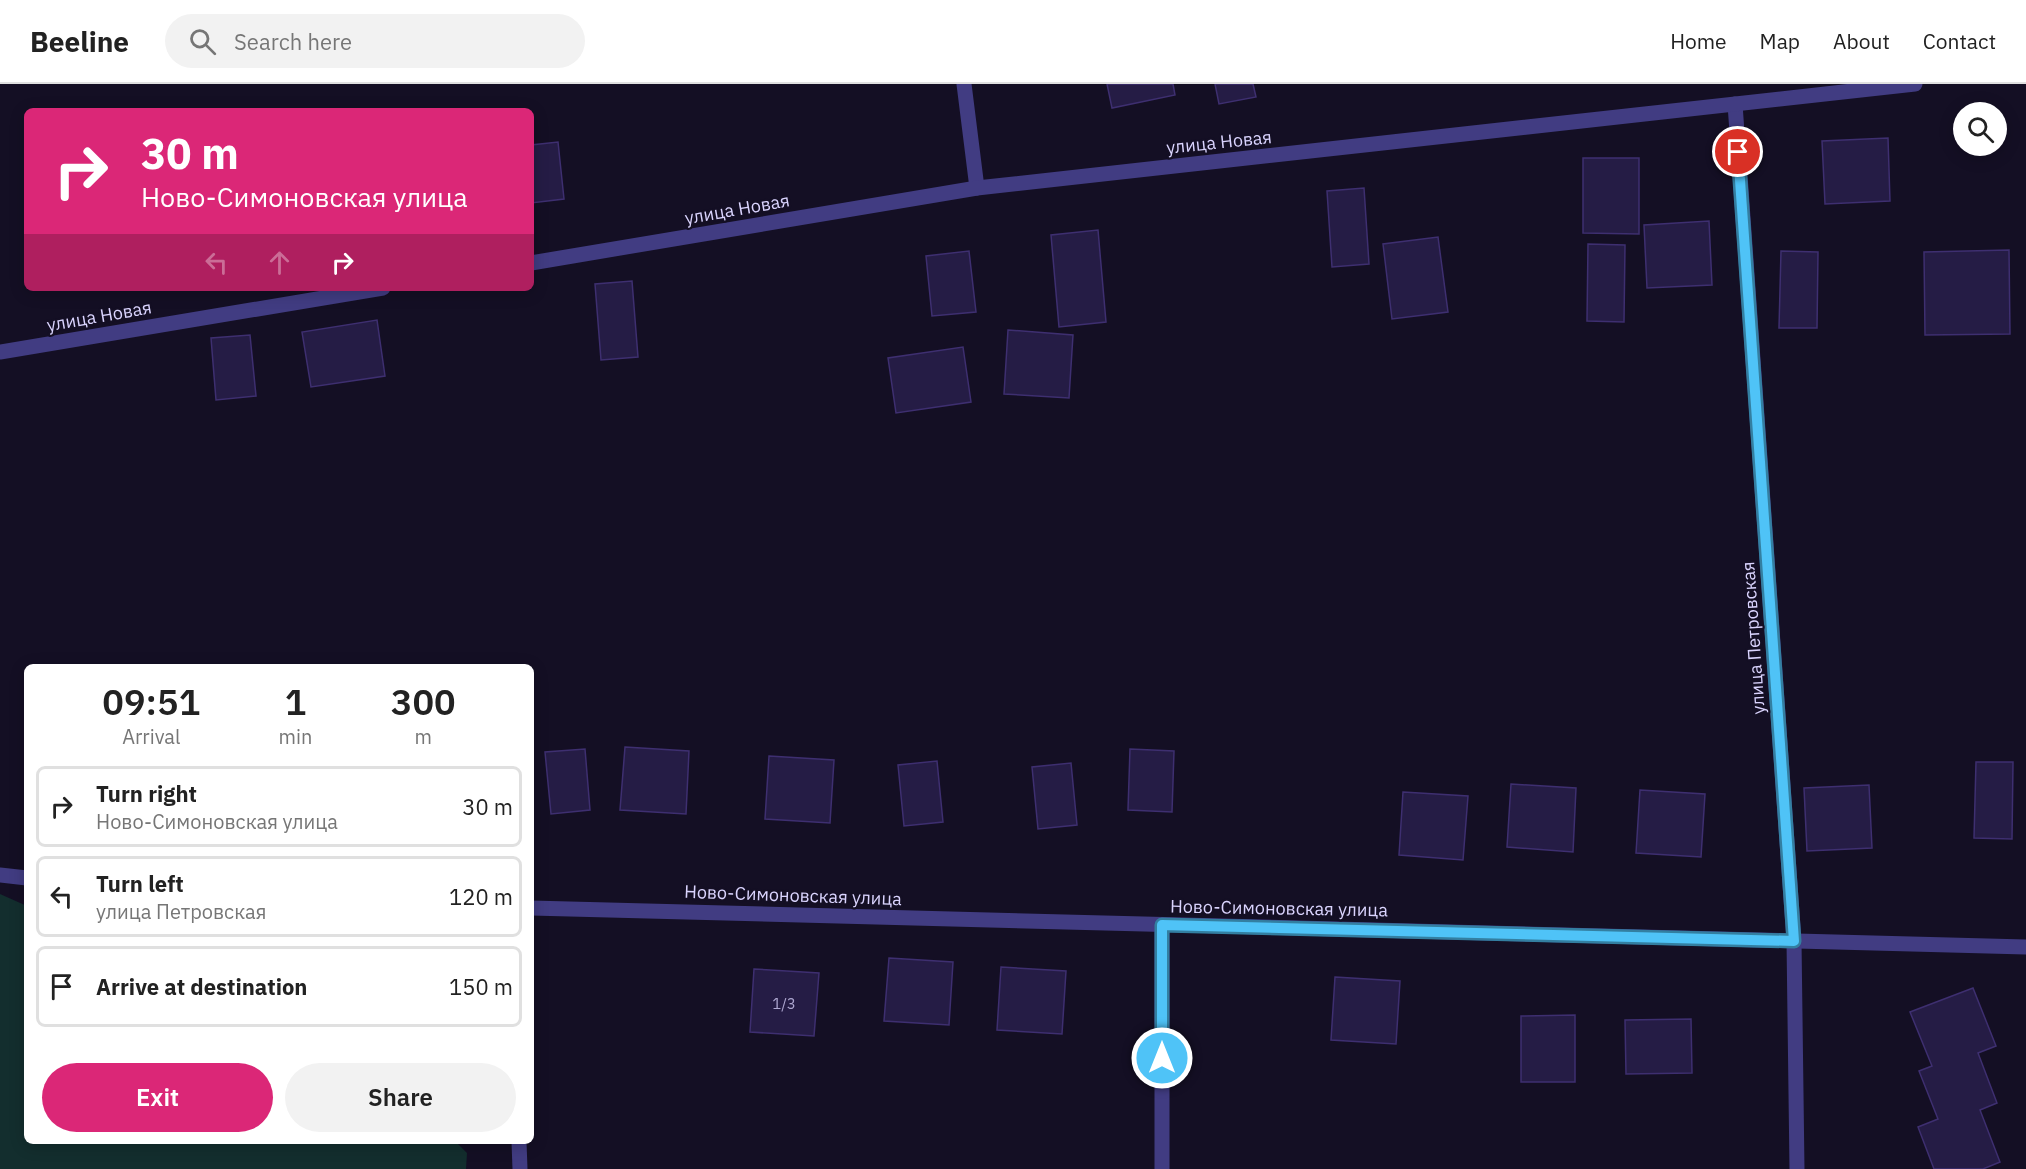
<!DOCTYPE html>
<meta charset="utf-8">
<style>
:root{--surface:#fff;--page:#f2f2f2;--text:#222;--muted:#767676;--line:#e0e0e0;--accent:#db2777}
body{margin:0;font-family:"IBM Plex Sans",sans-serif;background:var(--page);color:var(--text);height:100vh;display:flex;flex-direction:column;font-size:22px;white-space:nowrap}
*{box-sizing:border-box;margin:0}
p{font-size:20px;color:var(--muted)}
.icon{flex:none;width:33px;height:33px;fill:none;stroke:currentColor;stroke-width:2;stroke-linecap:round;stroke-linejoin:round}
.map{position:relative;flex:1;overflow:hidden}
.drawer{position:absolute;left:24px;top:580px;width:510px;height:480px;display:flex;flex-direction:column;background:var(--surface);border-radius:9px;box-shadow:0 3px 15px #0003}
.drawer>*{flex:none}
.hud{position:absolute;left:24px;top:24px;width:510px;height:183px;border-radius:9px;box-shadow:0 3px 15px #0003;background:#db2777;color:#fff;overflow:hidden}
.controls{position:absolute;left:1953px;top:18px;display:grid;gap:12px}
.controls a{display:grid;place-items:center;width:54px;height:54px;border-radius:50%;background:var(--surface);box-shadow:0 3px 15px #0003;font-size:30px}
.pin{position:absolute;display:grid;place-items:center;width:51px;height:51px;color:#fff;margin:-26px;border:3px solid #fff;border-radius:50%;box-shadow:0 2px 6px #0007}
.me{position:absolute;width:66px;margin:-33px;rotate:0deg;stroke-linejoin:round;filter:drop-shadow(0 0 4px #0008)}
.turn{display:flex;align-items:center;gap:21px;height:126px;padding:0 18px;font-size:27px}
.turn .icon{width:78px;height:78px;stroke-width:2.5}
.turn b{display:block;font-size:42px;line-height:51px}
.lanes{display:flex;align-items:center;height:57px;padding:0 18px;background:#0003;justify-content:center;gap:30px;direction:ltr}
.lanes .off{opacity:.35}
.eta{display:flex;justify-content:space-evenly;align-items:center;height:102px;text-align:center}
.eta b{font-size:36px;font-weight:600;line-height:42px}
.action{display:flex;gap:12px;margin-top:auto;padding:12px 18px}
.action a{flex:1;height:69px;border-radius:36px;background:var(--accent);color:#fff;font-size:24px;font-weight:600;line-height:69px;text-align:center}
.action a+a{background:var(--page);color:var(--text)}
ul{padding:0;list-style:none}
li{display:flex;align-items:center;gap:18px;height:81px;margin:0 12px 9px;padding:0 6px;border:3px solid var(--line);border-radius:9px}
li div{flex:1}
li b{display:block;font-size:22px}
li em{font-style:normal}
header{display:flex;align-items:center;gap:36px;box-sizing:border-box;height:84px;padding:0 30px;background:var(--surface);border-bottom:2px solid var(--line)}
header strong{font-size:28px}
nav{display:flex;gap:33px;margin-inline-start:auto;font-size:21px}
.search{width:420px;height:54px;background:var(--page);display:flex;align-items:center;gap:15px;box-sizing:border-box;padding:0 21px;border-radius:33px;color:var(--muted);font-size:22px}
.map>svg:first-child{display:block}
.green{fill:#132e2e}
.building{fill:#251c45;stroke:#3e2f70;stroke-width:1.5}
.lines{fill:none;stroke-linecap:round;stroke-linejoin:round}
.street{stroke:#413c82;stroke-width:15}
.route-casing{stroke:#337fa1;stroke-width:15}
.route{stroke:#4fc3f7;stroke-width:10}
.labels{text-anchor:middle;dominant-baseline:central;stroke-width:4.5;stroke-linejoin:round;paint-order:stroke}
.number-label{font-size:15px;fill:#ada6d0}
.street-label{font-size:18px;fill:#dad4fe;stroke:#140f24}
</style>
<header>
<strong>Beeline</strong>
<div class="search"><svg class="icon" aria-label="search" viewBox="0 0 24 24"><circle cx="10" cy="10" r="6"/><path d="M15 15l6 6"/></svg>Search here</div>
<nav><a>Home</a><a>Map</a><a>About</a><a>Contact</a></nav>
</header>
<div class="map">
<svg width="2026" height="1085" viewBox="0 0 2026 1085">
<rect width="100%" height="100%" fill="#140f24"/>
<!-- green -->
<path class="green" d="M0 810 27 822V1058H456L467 1069 466 1085H0Z"/>
<!-- building -->
<g class="building">
<path d="M1107 0H1173L1175 11 1112 24Z"/>
<path d="M1215 0H1253L1256 13 1219 20Z"/>
<path d="M1888 54 1890 117 1825 120 1822 57Z"/>
<path d="M558 58 564 115 531 119V61Z"/>
<path d="M1583 74H1639V150L1583 149Z"/>
<path d="M1364 104 1369 180 1332 183 1327 107Z"/>
<path d="M1709 137 1712 201 1647 204 1644 141Z"/>
<path d="M1098 146 1106 238 1059 243 1051 151Z"/>
<path d="M1438 153 1448 228 1392 235 1383 160Z"/>
<path d="M1588 160 1625 161 1624 238 1587 237Z"/>
<path d="M2009 166 2010 250 1925 251 1924 168Z"/>
<path d="M969 167 976 228 932 232 926 172Z"/>
<path d="M1781 167 1818 168 1817 244H1779Z"/>
<path d="M632 197 638 273 601 276 595 200Z"/>
<path d="M377 236 385 292 311 303 302 248Z"/>
<path d="M1008 246 1073 251 1069 314 1004 310Z"/>
<path d="M250 251 256 312 216 316 211 254Z"/>
<path d="M963 263 971 318 896 329 888 274Z"/>
<path d="M625 663 689 667 686 730 620 726Z"/>
<path d="M585 665 590 726 551 730 545 668Z"/>
<path d="M1130 665 1174 667 1172 728 1128 726Z"/>
<path d="M769 672 834 676 830 739 765 735Z"/>
<path d="M937 677 943 738 904 742 898 681Z"/>
<path d="M1976 678H2013L2012 755 1974 754Z"/>
<path d="M1071 679 1077 741 1038 745 1032 683Z"/>
<path d="M1511 700 1576 704 1573 768 1507 763Z"/>
<path d="M1869 701 1872 764 1807 767 1804 704Z"/>
<path d="M1640 706 1705 710 1701 773 1636 769Z"/>
<path d="M1403 708 1468 712 1463 776 1399 771Z"/>
<path d="M889 874 953 878 949 941 884 937Z"/>
<path d="M1001 883 1066 887 1062 950 997 946Z"/>
<path d="M754 885 819 889 814 952 750 948Z"/>
<path d="M1335 893 1400 897 1396 960 1331 956Z"/>
<path d="M1973 904 1996 962 1978 969 1997 1019 1980 1026 2000 1078 1983 1085H1934L1918 1043 1938 1035 1919 987 1932 982 1910 928Z"/>
<path d="M1575 931V998H1521V932Z"/>
<path d="M1691 935 1692 989 1626 990 1625 936Z"/>
</g>
<g class="lines">
<!-- street -->
<g class="street">
<path d="M964 0 977 104"/>
<path d="M1735 20 1794 857 1797 1085"/>
<path d="M531 179 977 104 1915 0"/>
<path d="M0 268 383 204"/>
<path d="M0 791 27 794"/>
<path d="M531 824 2026 863"/>
<path d="M519 1058 520 1085"/>
<path d="M1162 1085V841"/>
</g>
</g>
<g class="lines">
<!-- route casing -->
<g class="route-casing">
<path id="route" d="M1162 974V841L1794 857 1738 68"/>
</g>
<!-- route -->
<use href="#route" class="route"/>
</g>
<g class="labels">
<!-- number labels -->
<g class="number-label">
<text x="784" y="919">1/3</text>
</g>
<!-- street labels -->
<g class="street-label">
<text transform="translate(1219 58) rotate(-6)">улица Новая</text>
<text transform="translate(737 125) rotate(-10)">улица Новая</text>
<text transform="translate(99 232) rotate(-10)">улица Новая</text>
<text transform="translate(1753 554) rotate(-94)">улица Петровская</text>
<text transform="translate(793 811) rotate(2)">Ново-Симоновская улица</text>
<text transform="translate(1279 824) rotate(1)">Ново-Симоновская улица</text>
</g>
</g>
</svg>
<div class="controls">
<a><svg class="icon" aria-label="search" viewBox="0 0 24 24"><circle cx="10" cy="10" r="6"/><path d="M15 15l6 6"/></svg></a>
</div>
<div class="pin" style="left:1738px;top:68px;background:#d93025"><svg class="icon" aria-label="arrive" viewBox="0 0 24 24"><path d="M6 21V4h12l-3 4 3 4H6"/></svg></div>
<svg class="me" style="left:1162px;top:974px" viewBox="-20 -20 40 40"><circle r="17" fill="#4fc3f7" stroke="#fff" stroke-width="3"/><path d="M0-11L8 9 0 5-8 9z" fill="#fff"/></svg>
<div class="hud">
<div class="turn"><svg class="icon" aria-label="right" viewBox="0 0 24 24"><path d="M7 20v-9h11M14 6l5 5-5 5"/></svg><div><b>30 m</b>Ново-Симоновская улица</div></div>
<div class="lanes"><svg class="icon off" aria-label="left" viewBox="0 0 24 24"><path d="M17 20v-9H6M10 6l-5 5 5 5"/></svg><svg class="icon off" aria-label="ahead" viewBox="0 0 24 24"><path d="M12 20V5M6 11l6-6 6 6"/></svg><svg class="icon" aria-label="right" viewBox="0 0 24 24"><path d="M7 20v-9h11M14 6l5 5-5 5"/></svg></div>
</div>
<section class="drawer">
<div class="eta">
<div><b>09:51</b><p>Arrival</p></div>
<div><b>1</b><p>min</p></div>
<div><b>300</b><p>m</p></div>
</div>
<ul>
<li><svg class="icon" aria-label="right" viewBox="0 0 24 24"><path d="M7 20v-9h11M14 6l5 5-5 5"/></svg><div><b>Turn right</b><p>Ново-Симоновская улица</p></div><em>30 m</em></li>
<li><svg class="icon" aria-label="left" viewBox="0 0 24 24"><path d="M17 20v-9H6M10 6l-5 5 5 5"/></svg><div><b>Turn left</b><p>улица Петровская</p></div><em>120 m</em></li>
<li><svg class="icon" aria-label="arrive" viewBox="0 0 24 24"><path d="M6 21V4h12l-3 4 3 4H6"/></svg><div><b>Arrive at destination</b></div><em>150 m</em></li>
</ul>
<div class="action"><a>Exit</a><a>Share</a></div>
</section>
</div>
